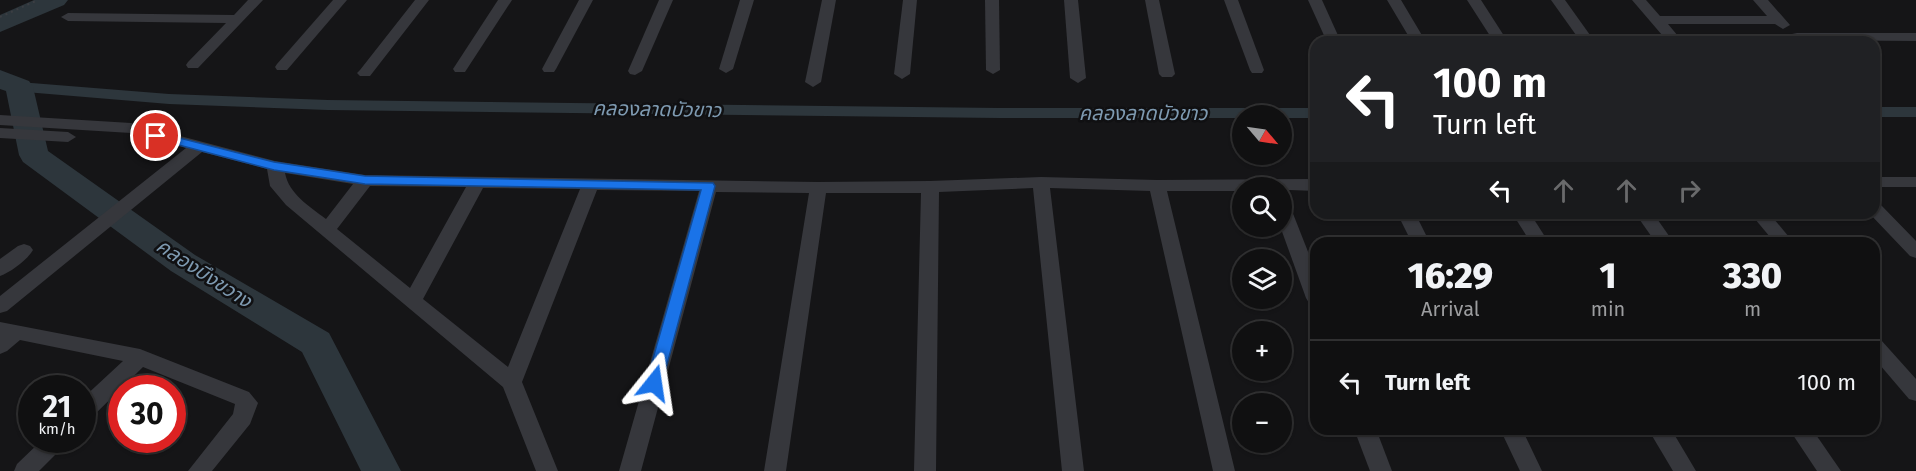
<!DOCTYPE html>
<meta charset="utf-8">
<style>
:root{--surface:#101011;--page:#19191a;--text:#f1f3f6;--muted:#9c9d9f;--line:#303031}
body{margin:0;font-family:"Fira Sans","Noto Sans Thai",sans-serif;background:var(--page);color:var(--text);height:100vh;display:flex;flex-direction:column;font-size:22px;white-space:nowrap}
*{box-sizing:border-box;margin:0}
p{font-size:20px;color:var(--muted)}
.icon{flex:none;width:33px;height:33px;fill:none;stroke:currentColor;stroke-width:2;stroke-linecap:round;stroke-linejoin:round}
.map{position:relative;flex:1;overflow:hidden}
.sheet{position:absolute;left:1310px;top:237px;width:570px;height:198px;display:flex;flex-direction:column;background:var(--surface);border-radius:18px;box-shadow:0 2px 4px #0004,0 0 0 2px var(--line)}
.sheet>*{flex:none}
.hud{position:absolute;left:1310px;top:36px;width:570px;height:183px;border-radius:18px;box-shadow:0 2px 4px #0004,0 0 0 2px var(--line);background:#202124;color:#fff;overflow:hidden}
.needle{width:39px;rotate:119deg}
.tools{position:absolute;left:1232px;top:105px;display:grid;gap:12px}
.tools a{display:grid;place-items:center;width:60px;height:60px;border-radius:50%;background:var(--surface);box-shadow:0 2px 4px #0004,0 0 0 2px var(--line);font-size:30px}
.speed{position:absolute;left:18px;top:375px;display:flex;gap:12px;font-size:30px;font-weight:700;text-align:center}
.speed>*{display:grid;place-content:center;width:78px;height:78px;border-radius:50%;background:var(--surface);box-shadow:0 2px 4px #0004,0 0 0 2px var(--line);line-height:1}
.speed small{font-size:15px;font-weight:400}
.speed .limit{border:9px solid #d22;background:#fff;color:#111}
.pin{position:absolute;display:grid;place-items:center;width:51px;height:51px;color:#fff;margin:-26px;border:3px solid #fff;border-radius:50%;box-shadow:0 2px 6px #0007}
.me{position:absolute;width:66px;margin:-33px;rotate:15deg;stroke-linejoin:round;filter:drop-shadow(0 0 4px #0008)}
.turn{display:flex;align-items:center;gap:21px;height:126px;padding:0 24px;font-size:27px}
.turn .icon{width:78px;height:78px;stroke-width:2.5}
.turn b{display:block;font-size:42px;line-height:51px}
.lanes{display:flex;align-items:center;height:57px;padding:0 24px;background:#0003;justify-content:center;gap:30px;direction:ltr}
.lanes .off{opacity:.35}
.eta{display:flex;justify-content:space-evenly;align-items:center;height:102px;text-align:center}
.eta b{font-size:36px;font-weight:800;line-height:42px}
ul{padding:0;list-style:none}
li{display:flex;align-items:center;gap:18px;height:84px;padding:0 24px;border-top:2px solid var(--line)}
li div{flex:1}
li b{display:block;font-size:22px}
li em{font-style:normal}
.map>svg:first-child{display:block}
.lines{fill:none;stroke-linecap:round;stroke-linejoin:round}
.canal{fill:#2d363c;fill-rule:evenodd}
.river{fill:#2d363c;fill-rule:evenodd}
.path{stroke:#3c3e43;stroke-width:2;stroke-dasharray:2 4;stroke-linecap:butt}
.street{fill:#36373c;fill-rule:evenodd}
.route{fill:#1a73e8;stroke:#114b97;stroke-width:1.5}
.labels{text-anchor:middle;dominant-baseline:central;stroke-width:5;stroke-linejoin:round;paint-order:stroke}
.water-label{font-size:20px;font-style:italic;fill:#7e9ab1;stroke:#101012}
</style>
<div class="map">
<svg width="1916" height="471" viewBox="0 0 1916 471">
<rect width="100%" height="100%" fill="#151517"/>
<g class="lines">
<!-- canal -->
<g class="canal">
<path d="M19 82 169 94 328 100 999 108H1316V118H1281V116H1242V118H999L328 110 169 104 13 91 11 87Z"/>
<rect x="1874" y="107" width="42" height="10"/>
</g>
<!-- river -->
<g class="river">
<path d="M34 0H68L64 5 0 32V15Z"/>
<path d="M0 70 29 81 33 87 48 151 195 255 329 333 401 471H361L302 352 171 271 23 162 19 155 6 91 0 89Z"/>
</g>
<!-- path -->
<path class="path" d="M0 17 38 0"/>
<!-- street -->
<g class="street">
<path d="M248 0H263L198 68H188L186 65 188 62 226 23 68 21 61 17 68 13 234 15Z"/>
<path d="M333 0H347L287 70H277L275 67 277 64Z"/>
<path d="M415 0H429L370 76H360L357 73 360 70Z"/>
<path d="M498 0H512L465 72H455L453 69Z"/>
<path d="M579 0H593L556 69 554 72H544L542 69Z"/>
<path d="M659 0H673L642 71 635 75 630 74 628 71Z"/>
<path d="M740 0H754L733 69 726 73 719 69Z"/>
<path d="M822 0H836L821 82 813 87 805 82Z"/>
<path d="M903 0H917L910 74 902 79 894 74Z"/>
<path d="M985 0H999L1000 70 993 74 986 70Z"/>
<path d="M1064 0H1078L1086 78 1078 83 1070 78Z"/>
<path d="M1145 0H1159L1175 74 1172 77H1162L1159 74Z"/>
<path d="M1224 0H1238L1264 70 1262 73H1252L1250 70Z"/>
<path d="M1308 0H1322L1341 42H1327Z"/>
<path d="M1387 0H1401L1426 42H1412Z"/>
<path d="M1467 0H1481L1508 42H1494Z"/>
<path d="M1551 0H1565L1595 42H1581Z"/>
<path d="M1632 0H1646L1660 16H1767L1753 0H1768L1790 25 1783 29 1775 24H1668L1683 42H1668Z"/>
<path d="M1797 33H1916V41L1792 40 1790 37 1792 34Z"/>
<path d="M0 115 131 123 275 161 365 175 818 182 930 181 1041 177 1157 180 1316 179V191L1242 188V191H1167L1235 471H1213L1150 191 1050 188 1084 471H1062L1033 188 939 192 936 471H914L921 193H826L786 471H764L809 193 716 192 641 471H619L699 191 597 190 522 382 558 471H536L503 387 286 205 270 186 267 169 202 152 7 311 0 313V296L186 148 131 133 0 125ZM285 173 353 184 326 219C309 206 289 194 285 173ZM370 186 466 187 410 288 337 229ZM483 188 580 189 508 367 423 299Z"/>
<path d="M0 128 68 132 76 137 68 142 0 138Z"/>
<rect x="1874" y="177" width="42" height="10"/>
<path d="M1281 200 1287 202 1290 206 1316 272V305L1309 303 1306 298 1280 226Z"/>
<path d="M1874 202 1880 204 1916 241V258L1910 256 1869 213H1874Z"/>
<path d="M1397 213H1415L1430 243H1412Z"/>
<path d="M1512 213H1530L1549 243H1531Z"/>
<path d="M1635 213H1653L1674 243H1656Z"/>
<path d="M1750 213H1769L1794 243H1775Z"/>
<path d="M24 244 30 246 33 250C27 260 11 272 0 276V259L18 246Z"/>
<path d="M0 322 140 349 249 392 258 403 250 424 212 471H188L233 414 235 404 143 367 90 419 82 421V399L123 361 20 340 7 351 0 354Z"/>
<path d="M1874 337 1881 340 1916 379V401L1909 399 1874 358Z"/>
<path d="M1354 429H1376L1392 471H1370Z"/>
<path d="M1500 429H1522L1542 471H1520Z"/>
<path d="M1648 429H1671L1696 471H1673Z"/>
<path d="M1789 429H1812L1841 471H1817Z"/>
<path d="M42 440H67L64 446 39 471H14L17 464Z"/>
</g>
</g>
<!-- route -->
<path class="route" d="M156 132 274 162 365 176 713 183 715 186 662 383 660 388 654 389 649 388 646 383 701 190 365 184 274 170 152 138 150 136Z"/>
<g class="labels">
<!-- water labels -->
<g class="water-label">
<text transform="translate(657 109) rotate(1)">คลองลาดบัวขาว</text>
<text x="1143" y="113">คลองลาดบัวขาว</text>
<text transform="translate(204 273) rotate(33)">คลองบึงขวาง</text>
</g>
</g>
</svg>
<div class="tools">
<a><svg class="needle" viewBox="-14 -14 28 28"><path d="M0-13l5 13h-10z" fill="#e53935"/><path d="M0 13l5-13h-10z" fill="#9c9d9f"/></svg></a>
<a><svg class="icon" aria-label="search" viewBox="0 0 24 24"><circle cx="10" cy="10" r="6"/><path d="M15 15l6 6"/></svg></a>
<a><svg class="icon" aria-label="layers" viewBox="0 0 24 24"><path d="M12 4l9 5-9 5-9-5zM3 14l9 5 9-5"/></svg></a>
<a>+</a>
<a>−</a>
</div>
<div class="speed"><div>21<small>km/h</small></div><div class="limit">30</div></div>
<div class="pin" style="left:156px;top:136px;background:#d93025"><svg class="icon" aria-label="arrive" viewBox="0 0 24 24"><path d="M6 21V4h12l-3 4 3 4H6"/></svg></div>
<svg class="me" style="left:654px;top:383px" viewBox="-20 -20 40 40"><path d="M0-17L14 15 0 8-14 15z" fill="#1a73e8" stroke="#fff" stroke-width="4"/></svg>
<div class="hud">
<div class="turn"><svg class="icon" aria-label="left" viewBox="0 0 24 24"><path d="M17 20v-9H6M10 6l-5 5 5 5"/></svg><div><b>100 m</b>Turn left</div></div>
<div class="lanes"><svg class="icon" aria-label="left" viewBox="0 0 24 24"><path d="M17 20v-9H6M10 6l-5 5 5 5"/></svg><svg class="icon off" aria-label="ahead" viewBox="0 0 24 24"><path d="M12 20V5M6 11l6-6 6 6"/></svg><svg class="icon off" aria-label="ahead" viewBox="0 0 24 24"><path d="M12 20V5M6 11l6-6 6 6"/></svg><svg class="icon off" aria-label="right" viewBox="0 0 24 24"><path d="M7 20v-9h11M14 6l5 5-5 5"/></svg></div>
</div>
<section class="sheet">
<div class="eta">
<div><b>16:29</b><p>Arrival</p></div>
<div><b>1</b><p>min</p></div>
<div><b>330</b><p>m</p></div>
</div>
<ul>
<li><svg class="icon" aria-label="left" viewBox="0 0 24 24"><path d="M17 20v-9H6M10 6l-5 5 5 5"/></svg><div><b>Turn left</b></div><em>100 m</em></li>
</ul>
</section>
</div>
